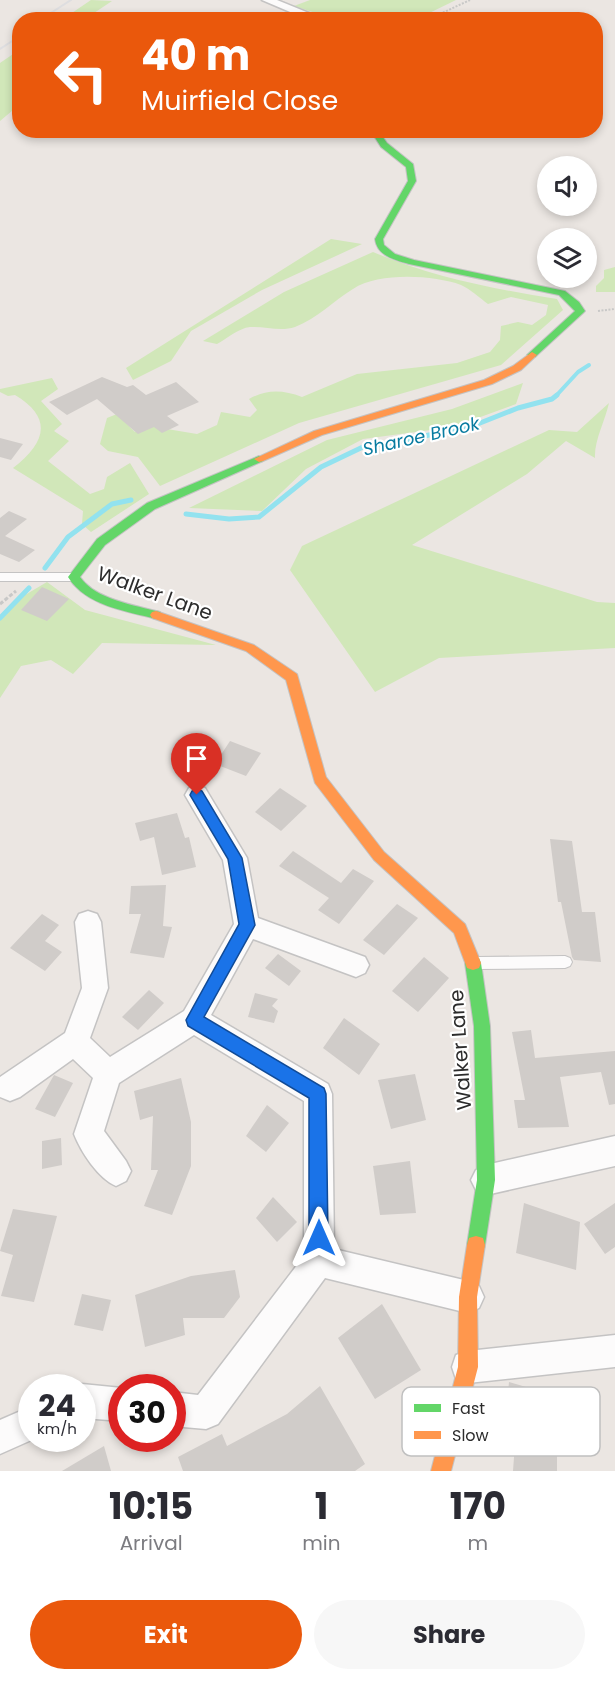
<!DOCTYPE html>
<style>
:root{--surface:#fff;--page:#f7f7f7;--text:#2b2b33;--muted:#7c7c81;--accent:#ea580c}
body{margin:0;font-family:Poppins,sans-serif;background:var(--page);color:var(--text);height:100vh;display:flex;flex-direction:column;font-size:22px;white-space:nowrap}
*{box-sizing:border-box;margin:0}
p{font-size:20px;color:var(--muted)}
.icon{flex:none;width:33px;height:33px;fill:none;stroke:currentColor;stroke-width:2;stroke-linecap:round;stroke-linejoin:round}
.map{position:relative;height:1471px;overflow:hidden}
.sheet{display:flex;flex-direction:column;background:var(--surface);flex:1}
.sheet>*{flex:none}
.top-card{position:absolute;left:12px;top:12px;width:591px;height:126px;border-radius:24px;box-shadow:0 3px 9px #0003;background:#ea580c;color:#fff;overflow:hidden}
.buttons{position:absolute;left:537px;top:156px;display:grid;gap:12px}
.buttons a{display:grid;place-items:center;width:60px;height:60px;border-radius:50%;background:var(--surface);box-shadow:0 3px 9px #0003;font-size:30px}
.speed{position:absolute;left:18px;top:1374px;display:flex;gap:12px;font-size:30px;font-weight:700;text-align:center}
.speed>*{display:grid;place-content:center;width:78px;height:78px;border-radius:50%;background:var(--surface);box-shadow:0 3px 9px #0003;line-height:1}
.speed small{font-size:15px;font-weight:400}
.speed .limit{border:9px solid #d22;background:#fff;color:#111}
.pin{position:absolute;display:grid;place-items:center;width:51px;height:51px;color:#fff;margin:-62px -26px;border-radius:50% 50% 50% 0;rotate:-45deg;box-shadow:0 0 6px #0007}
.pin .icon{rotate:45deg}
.me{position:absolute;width:66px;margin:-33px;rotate:0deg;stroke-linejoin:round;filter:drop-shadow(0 0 4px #0008)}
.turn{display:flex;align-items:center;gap:21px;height:126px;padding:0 30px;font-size:27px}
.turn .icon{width:78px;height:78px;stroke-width:2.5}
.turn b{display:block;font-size:42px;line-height:51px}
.eta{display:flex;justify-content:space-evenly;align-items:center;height:102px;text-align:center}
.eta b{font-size:36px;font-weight:700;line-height:42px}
.cta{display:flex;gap:12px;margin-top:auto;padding:12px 30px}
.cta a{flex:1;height:69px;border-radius:36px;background:var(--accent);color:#fff;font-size:24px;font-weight:700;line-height:69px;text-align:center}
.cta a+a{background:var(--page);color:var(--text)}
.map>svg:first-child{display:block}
.green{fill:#d1e7b9}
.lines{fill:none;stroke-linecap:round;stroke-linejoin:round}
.stream-far1{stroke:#92e2ef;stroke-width:4}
.stream{stroke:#92e2ef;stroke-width:5}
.building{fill:#d0ccc9}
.lane-casing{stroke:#c4c3c3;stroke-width:2}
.street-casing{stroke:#c4c3c3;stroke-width:3}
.fast-casing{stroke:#c4c3c3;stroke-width:2}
.slow-casing{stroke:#c4c3c3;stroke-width:2}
.path-far1{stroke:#c8c8c7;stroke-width:2;stroke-dasharray:2 1.5;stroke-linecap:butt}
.path{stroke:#c8c8c7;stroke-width:3;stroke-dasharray:4 2;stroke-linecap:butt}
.lane{fill:#fcfbfb;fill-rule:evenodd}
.street{fill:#fcfbfb;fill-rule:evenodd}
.fast{fill:#63d668;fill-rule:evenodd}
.slow{fill:#ff974d;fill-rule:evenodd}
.rail{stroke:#dedee0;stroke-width:2}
.route{fill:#1a73e8;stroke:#114b97;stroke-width:1.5}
.labels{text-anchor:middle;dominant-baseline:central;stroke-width:4.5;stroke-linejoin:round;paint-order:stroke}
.far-water-label{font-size:18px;font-style:italic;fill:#077ba0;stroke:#fff}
.street-label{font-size:20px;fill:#2c2c2c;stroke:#fff}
.key{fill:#fff;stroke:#c0c0c0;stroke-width:1.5}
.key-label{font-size:16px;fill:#2c2c2c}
</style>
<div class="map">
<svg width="615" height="1471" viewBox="0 0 615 1471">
<rect width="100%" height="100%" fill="#ebe6e2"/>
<!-- green -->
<g class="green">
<path d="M91 0 112 1 85 19H63Z"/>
<path d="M310 0H456L415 20 334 19 294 6Z"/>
<path d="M19 50V105L0 121V63Z"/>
<path d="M331 239 362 244 262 290 191 331 171 361 133 380 126 368Z"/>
<path d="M373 252C432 277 494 289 557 299L563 310 501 365 299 423 160 486 138 457 108 451 100 444 107 418 117 414 135 432 149 426 197 434 217 425 221 412 250 417 257 410 249 399C267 389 283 390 302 397L357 374 457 363 490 352 500 340 501 326 518 322 532 325 546 315 548 305 511 297 488 304C480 298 470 289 461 285 433 275 379 272 353 289 333 301 318 318 295 327 280 332 265 326 250 327 239 328 226 339 217 344L203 341 284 292Z"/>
<path d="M615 267V292H596V286L604 278V270Z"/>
<path d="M52 378 58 389 41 401 62 424 54 431 69 441 48 461 90 494 104 489 107 477 130 463 149 494 91 532 82 524 83 511 13 468C44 444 55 419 15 395L8 396 0 392V389Z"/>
<path d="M523 383 516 404 453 427 363 439 306 469 262 511 189 508 327 440 452 409Z"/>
<path d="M609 403C605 421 594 441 595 458L566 441 527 474 412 545 597 602 615 603V648L439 658 375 692 290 570 302 546 549 430 577 432Z"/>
<path d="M47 582 85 610 216 645 102 643 73 674 51 660 21 666 0 698V619L25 595Z"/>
</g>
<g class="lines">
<!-- stream-far1 -->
<path class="stream-far1" d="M555 397 578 372 589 365"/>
<!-- stream -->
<g class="stream">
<path d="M186 514 229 519 259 517 321 467 365 446 397 442 475 425 518 408 552 399 557 395"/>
<path d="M45 568 68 537 112 504 131 500"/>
<path d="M0 618 29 588"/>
</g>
</g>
<!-- building -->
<g class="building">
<path d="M102 377 127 387 133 385 146 395 176 382 199 402 167 416 179 425 162 433 154 427 138 434 97 399 67 415 49 402Z"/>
<path d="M0 438 23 444 11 460 0 457Z"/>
<path d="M9 511 27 519 5 536 35 550 19 562 0 554V518Z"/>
<path d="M42 587 69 599 47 621 21 610Z"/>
<path d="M230 741 261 753 246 776 215 764Z"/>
<path d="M280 788 307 806 281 831 255 812Z"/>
<path d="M177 813 185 838 189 837 196 867 162 875 154 837 140 841 135 823Z"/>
<path d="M550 839 572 841 582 912H595L601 962 574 960 572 957 561 902H558Z"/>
<path d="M293 851 341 883 353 869 374 881 339 924 318 910 329 898 279 866Z"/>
<path d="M166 885 163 926 172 927 164 958 130 953 141 914H129L131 886Z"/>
<path d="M397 904 418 918 384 955 363 940Z"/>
<path d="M42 914 59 925 45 941 62 952 45 971 10 948Z"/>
<path d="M278 954 301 971 289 986 265 968Z"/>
<path d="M424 957 449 978 418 1012 392 991Z"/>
<path d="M149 990 164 1003 138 1030 122 1017Z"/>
<path d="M255 993 278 999 272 1006 278 1011 274 1023 248 1017Z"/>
<path d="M344 1018 380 1044 359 1075 323 1048Z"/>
<path d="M531 1030 535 1058 615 1051V1104L609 1105 601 1072 560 1077 569 1127 518 1128 514 1100H525L512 1032Z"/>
<path d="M415 1074 426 1120 391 1129 378 1080Z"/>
<path d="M54 1075 73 1083 55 1117 35 1109Z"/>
<path d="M181 1078 191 1122V1166L172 1215 144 1206 158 1170H151L153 1116 140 1120 134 1091Z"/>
<path d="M267 1105 289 1123 266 1152 246 1136Z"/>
<path d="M61 1138 62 1165 42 1169V1141Z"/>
<path d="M410 1161 416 1213 380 1215 373 1166Z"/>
<path d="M273 1197 297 1222 277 1242 256 1218Z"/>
<path d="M524 1203 580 1222 576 1270 516 1253Z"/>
<path d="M615 1203V1247L605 1254 584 1224Z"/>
<path d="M13 1209 57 1216 34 1302 1 1296 13 1255 0 1251Z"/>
<path d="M235 1270 240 1297 224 1318H183L185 1335 145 1347 135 1295 191 1276Z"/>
<path d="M82 1294 111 1300 103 1331 74 1325Z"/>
<path d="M382 1304 421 1370 375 1399 338 1338Z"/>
<path d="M509 1382 550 1394 547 1437 557 1438V1471H513L517 1416 506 1413Z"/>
<path d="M320 1386 365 1464 355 1471H183L178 1457 222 1434 227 1446 287 1414Z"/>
<path d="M104 1446 111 1471H62Z"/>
</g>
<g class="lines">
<!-- lane casing -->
<g class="lane-casing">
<g id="lane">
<path d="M0 573H74L79 577 74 581H0Z"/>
<path d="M565 956 570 958 572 962 570 966 565 968 477 969 472 967 470 963 472 959 477 957Z"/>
</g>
</g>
<!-- street casing -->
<g class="street-casing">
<g id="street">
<path d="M262 0H277L326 20H309Z"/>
<path d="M197 786 205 788 247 858 258 918 365 957 369 965 365 973 356 977 253 939 211 1015 328 1084 332 1094 334 1249 468 1281 479 1286 484 1297 479 1308 468 1313 325 1278 218 1424 206 1429 172 1426V1392L198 1395 304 1256V1101L194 1035 119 1083 104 1131 126 1161 131 1171 126 1181 116 1186C98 1178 81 1152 74 1134L93 1078 73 1059 20 1097 10 1101 0 1097V1077L65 1033 82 988 75 922 79 914 88 911 97 914 101 922 108 988 90 1038 110 1057 184 1011 234 924 223 860 185 795 189 788Z"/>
<path d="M615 1136V1166L486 1195 476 1190 471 1180 476 1170 486 1165Z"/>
<path d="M615 1335V1367L468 1383 456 1379 452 1367 456 1355 468 1351Z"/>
<path d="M82 1384 122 1388V1421L82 1418V1388H75Z"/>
<path d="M32 1406V1438H36L0 1454V1420Z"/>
</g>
</g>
<!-- fast casing -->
<g class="fast-casing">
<g id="fast">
<path d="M376 130H384L382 136 387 143 413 164 416 181 383 239 384 245 395 254 414 260 565 291 579 302 585 311 583 313 535 357 527 355 575 311 559 295 409 264C395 260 377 256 375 239L408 181 406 167 381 147 374 136Z"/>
<path d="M259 456 264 459 263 461 155 509 105 545 80 577C96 600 135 605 160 612L162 615 160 618 156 619C126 611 86 606 68 577L97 539 147 503Z"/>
<path d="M473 956 479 958 481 963 490 1026 495 1180 485 1245 483 1252 476 1254 469 1252 467 1245 477 1180 474 1026 465 963 467 958Z"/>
</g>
</g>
<!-- slow casing -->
<g class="slow-casing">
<g id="slow">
<path d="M532 352 537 355 521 370 492 384 322 435 263 461 259 462 254 459 314 431 484 380 513 366Z"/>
<path d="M156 611 254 645 297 674 326 777 384 852 465 924 481 963 479 968 473 970 467 968 454 933 374 860 315 783 286 680 246 651 152 618 150 615 152 612Z"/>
<path d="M476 1236 483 1238 485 1245 477 1297 478 1367 451 1471H431L458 1367 459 1297 467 1245 469 1238Z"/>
</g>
</g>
<!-- path-far1 -->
<g class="path-far1">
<path d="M427 20 470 0"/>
<path d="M598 311 615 309"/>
</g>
<!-- path -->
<path class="path" d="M0 604 16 591"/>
<!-- lane -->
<use href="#lane" class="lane"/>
<!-- street -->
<use href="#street" class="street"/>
<!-- fast -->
<use href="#fast" class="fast"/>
<!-- slow -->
<use href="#slow" class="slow"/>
<!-- rail -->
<g class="rail">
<path d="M40 20 71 0"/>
<path d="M0 49 20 36"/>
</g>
</g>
<!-- route -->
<path class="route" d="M197 789 202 791 242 858 255 925 204 1017 324 1088 326 1094 328 1238 325 1244 319 1247 312 1244 309 1238V1098L188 1026 186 1020 239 924 228 859 190 795 192 791Z"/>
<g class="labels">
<!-- far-water labels -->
<g class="far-water-label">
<text transform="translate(421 436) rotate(-13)">Sharoe Brook</text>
</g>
<!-- street labels -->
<g class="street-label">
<text transform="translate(155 593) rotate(20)">Walker Lane</text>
<text transform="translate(460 1050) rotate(-94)">Walker Lane</text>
</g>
</g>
<!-- legend -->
<rect x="402" y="1387" width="198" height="69" rx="9" class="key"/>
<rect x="414" y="1404" width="27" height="8" fill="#63d668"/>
<rect x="414" y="1431" width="27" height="8" fill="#ff974d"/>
<g class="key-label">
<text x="452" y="1414">Fast</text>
<text x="452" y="1441">Slow</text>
</g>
</svg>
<div class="buttons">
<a><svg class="icon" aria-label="sound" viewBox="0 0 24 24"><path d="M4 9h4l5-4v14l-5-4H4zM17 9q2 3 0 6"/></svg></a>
<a><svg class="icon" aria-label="layers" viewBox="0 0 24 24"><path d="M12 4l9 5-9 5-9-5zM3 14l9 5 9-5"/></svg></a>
</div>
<div class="speed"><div>24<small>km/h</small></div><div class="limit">30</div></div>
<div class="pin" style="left:197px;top:795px;background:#d93025"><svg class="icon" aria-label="arrive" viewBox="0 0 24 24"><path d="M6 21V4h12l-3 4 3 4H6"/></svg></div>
<svg class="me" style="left:319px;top:1238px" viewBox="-20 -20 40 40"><path d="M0-17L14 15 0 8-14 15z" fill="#1a73e8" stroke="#fff" stroke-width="4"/></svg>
<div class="top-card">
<div class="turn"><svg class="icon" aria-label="left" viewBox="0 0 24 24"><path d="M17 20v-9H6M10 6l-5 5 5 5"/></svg><div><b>40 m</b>Muirfield Close</div></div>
</div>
</div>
<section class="sheet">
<div class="eta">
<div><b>10:15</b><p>Arrival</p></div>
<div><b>1</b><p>min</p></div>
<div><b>170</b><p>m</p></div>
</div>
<div class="cta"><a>Exit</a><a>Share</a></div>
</section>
